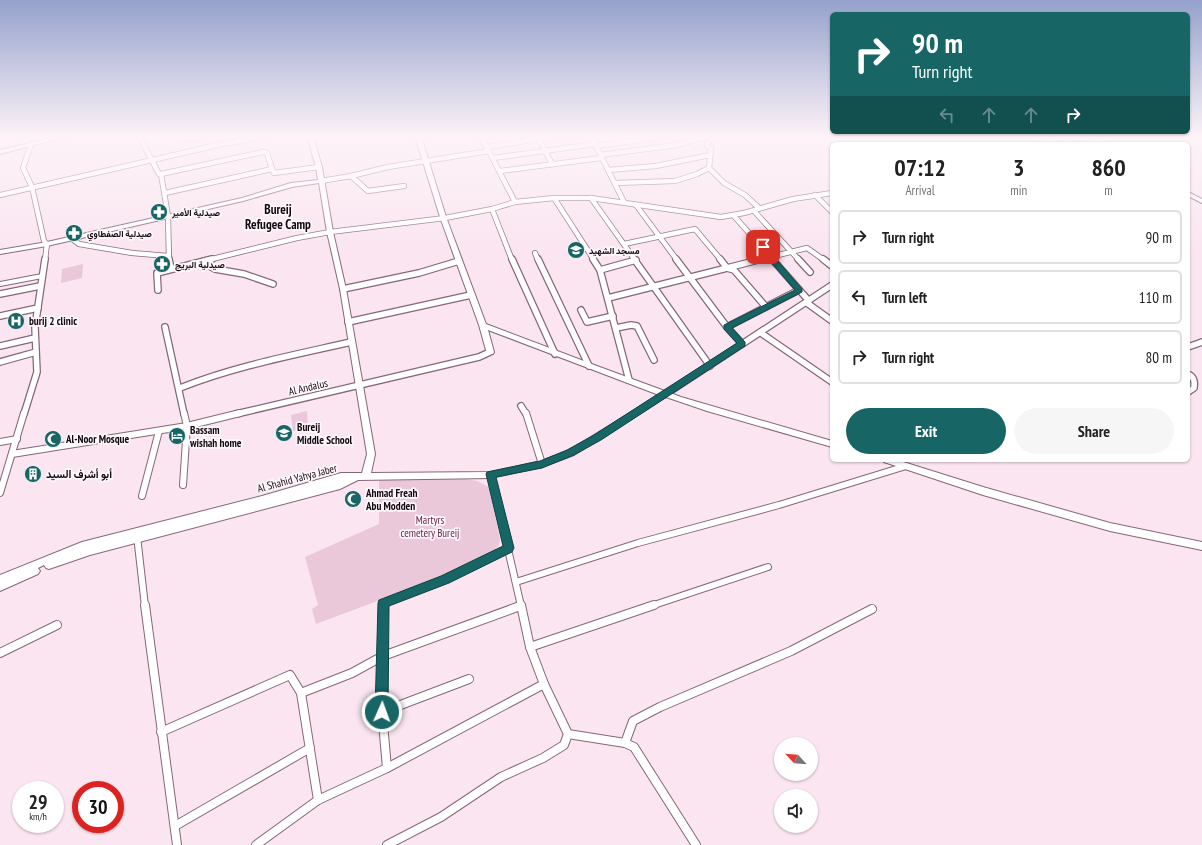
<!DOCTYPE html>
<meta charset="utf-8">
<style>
:root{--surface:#fff;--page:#f6f6f6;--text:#222;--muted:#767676;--line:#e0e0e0;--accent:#176565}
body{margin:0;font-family:"PT Sans Narrow",Vazirmatn,sans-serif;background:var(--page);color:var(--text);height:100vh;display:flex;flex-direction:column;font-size:15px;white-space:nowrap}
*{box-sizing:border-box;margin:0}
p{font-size:13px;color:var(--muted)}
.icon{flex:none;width:22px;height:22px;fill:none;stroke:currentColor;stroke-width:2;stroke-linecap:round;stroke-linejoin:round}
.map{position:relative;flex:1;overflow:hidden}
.panel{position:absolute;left:830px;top:142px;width:360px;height:320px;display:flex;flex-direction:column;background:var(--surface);border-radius:6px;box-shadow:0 1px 3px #0004}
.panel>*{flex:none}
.banner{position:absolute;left:830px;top:12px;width:360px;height:122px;border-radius:6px;box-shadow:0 1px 3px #0004;background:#176565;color:#fff;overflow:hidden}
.needle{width:26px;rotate:296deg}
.controls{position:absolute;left:774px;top:737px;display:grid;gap:8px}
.controls a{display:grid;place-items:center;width:44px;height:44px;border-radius:50%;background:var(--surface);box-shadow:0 1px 3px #0004;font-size:20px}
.speed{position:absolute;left:12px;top:781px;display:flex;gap:8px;font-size:20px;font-weight:700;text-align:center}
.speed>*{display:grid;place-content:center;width:52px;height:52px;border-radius:50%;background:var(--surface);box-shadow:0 1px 3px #0004;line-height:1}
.speed small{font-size:10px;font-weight:400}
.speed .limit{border:6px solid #d22;background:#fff;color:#111}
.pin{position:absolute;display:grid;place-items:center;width:34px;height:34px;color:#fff;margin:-17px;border-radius:8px;box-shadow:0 2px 6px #0006}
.me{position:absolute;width:44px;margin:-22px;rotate:2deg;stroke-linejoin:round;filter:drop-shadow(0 0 3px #0008)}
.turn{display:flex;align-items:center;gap:14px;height:84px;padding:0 16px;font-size:18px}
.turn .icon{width:52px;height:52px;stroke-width:2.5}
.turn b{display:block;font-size:28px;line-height:34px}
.lanes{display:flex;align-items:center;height:38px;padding:0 16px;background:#0003;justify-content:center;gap:20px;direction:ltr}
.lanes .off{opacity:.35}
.eta{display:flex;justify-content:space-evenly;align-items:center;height:68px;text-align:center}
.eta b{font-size:24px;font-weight:700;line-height:28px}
.action{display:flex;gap:8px;margin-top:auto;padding:8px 16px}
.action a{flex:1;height:46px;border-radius:24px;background:var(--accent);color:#fff;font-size:16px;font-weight:700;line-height:46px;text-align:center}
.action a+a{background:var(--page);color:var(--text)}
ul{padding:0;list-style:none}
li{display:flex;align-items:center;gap:12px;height:54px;margin:0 8px 6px;padding:0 8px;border:2px solid var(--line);border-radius:6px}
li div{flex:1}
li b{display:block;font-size:15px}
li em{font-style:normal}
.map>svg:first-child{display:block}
.green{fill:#eac8da}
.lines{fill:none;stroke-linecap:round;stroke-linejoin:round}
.pedestrian-casing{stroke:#866779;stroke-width:6}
.minor-far3-casing{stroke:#866779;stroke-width:6}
.minor-far2-casing{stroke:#866779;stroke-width:8}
.minor-far1-casing{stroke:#866779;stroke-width:8}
.minor-casing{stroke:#866779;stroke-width:10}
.tertiary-casing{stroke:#866779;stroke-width:2}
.pedestrian{stroke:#fff;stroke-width:4}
.minor-far3{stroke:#fff;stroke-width:4.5}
.minor-far2{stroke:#fff;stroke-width:5.5}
.minor-far1{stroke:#fff;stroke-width:6}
.minor{stroke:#fff;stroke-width:8}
.tertiary{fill:#fff;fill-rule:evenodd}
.route{fill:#176565;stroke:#0f4242}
.labels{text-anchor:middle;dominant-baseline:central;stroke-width:3.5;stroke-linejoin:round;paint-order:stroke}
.far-poi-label{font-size:9px;font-weight:bold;fill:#13080e;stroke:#fef7fb;text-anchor:start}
.poi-label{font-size:11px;font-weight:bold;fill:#13080e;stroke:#fef7fb;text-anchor:start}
.street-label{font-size:11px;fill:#13080e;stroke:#fef7fb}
.park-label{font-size:11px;fill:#64244d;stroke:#fef7fb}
.far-district-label{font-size:13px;font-weight:bold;fill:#13080e;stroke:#fef7fb}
</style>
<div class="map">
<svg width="1202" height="845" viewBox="0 0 1202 845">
<rect width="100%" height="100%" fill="#fae5f0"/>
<!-- green -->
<g class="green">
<path d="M83 264 82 278 61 283 62 269Z"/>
<path d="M307 411 308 427 293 431 291 415Z"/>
<path d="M455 477 477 481 489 487 500 539 499 545 495 550 480 560 449 574 316 624 312 609 318 605 305 557 379 524V479Z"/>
</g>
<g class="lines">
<!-- pedestrian casing -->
<g class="pedestrian-casing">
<path id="pedestrian" d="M0 284 42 276"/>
</g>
<!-- minor-far3 casing -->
<g class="minor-far3-casing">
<g id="minor-far3">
<path d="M139 136 159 174H161L168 216 169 260"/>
<path d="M481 136 515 202"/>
<path d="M591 136 624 202"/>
<path d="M717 136 707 143V146L711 149 709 168 724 183 745 195 759 208"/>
<path d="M539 139 552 164"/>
<path d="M183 140 209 136"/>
<path d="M31 144 23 168 32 187 44 241 47 244 45 260"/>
<path d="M1041 144 1058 139"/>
<path d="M1088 144 1112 136"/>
<path d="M596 146 668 136"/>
<path d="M487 147 559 136"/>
<path d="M600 155 677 145 708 136"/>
<path d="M493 158 595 144"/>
<path d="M608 170 656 166 710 155"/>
<path d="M500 171 601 158"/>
<path d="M161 174 263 152 267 153 272 169"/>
<path d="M351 176 368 191 404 186"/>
<path d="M321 181 351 176 388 167 489 151"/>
<path d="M615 183 675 181 697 174 709 168"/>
<path d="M165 193 272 169 274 173 319 167"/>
<path d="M0 195 222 144 270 136"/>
<path d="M815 195 832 212"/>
<path d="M554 198 594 260"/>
<path d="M591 198 635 260"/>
<path d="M636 205 677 260"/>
<path d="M492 209 512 260"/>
<path d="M754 211 799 260"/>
<path d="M734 216 773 260"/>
<path d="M71 238 79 244 132 253 168 256"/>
<path d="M624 244 695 229 721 260"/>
<path d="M535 253 538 260"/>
<path d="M208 260 297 238 330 232 445 218 492 209 515 202 554 198H591L721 217 744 213 793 199 832 193"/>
<path d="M758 260 807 248 824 260"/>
</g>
</g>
<!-- minor-far2 casing -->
<g class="minor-far2-casing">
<g id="minor-far2">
<path d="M169 259 171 269"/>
<path d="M512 259 555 354"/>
<path d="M538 259 589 366"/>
<path d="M593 259 600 270 629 380"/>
<path d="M634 259 710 366"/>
<path d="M676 259 727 327 742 344"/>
<path d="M720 259 727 268 762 259"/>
<path d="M772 259 809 301"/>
<path d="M798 259 810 272"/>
<path d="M823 259 832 266"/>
<path d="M202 262 215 269 244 274 273 284"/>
<path d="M600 270 636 260"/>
<path d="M343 289 419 273 459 261"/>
<path d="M158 290 157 273 212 259"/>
<path d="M0 294 40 286"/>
<path d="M608 298 727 268 734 270 766 307"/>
<path d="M807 303 832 321"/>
<path d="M581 310 587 322 613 316"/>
<path d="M0 316 38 308"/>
<path d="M348 322 471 295"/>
<path d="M165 327 184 414"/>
<path d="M727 327 799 290"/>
<path d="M616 328 631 325 637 326 654 360"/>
<path d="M761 333 832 382"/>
<path d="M0 346 35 338"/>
<path d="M1188 347 1202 342"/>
<path d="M0 362 36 352"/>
<path d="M1188 374C1194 377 1195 381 1194 388L1188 392"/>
<path d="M180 388C235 366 294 355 351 342"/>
<path d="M666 394 832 285"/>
<path d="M521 406 526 414"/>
<path d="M24 414 37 372 35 327 45 259"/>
<path d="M236 414 479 357 490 352"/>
</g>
</g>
<!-- minor-far1 casing -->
<g class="minor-far1-casing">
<g id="minor-far1">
<path d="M526 413 542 464"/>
<path d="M0 442 17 439"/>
<path d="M12 454 187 426 184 413"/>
<path d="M491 475 521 606"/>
<path d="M183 485 187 426 240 413"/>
<path d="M0 493 24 413"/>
<path d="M142 496 159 431"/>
<path d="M137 536 145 606"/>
<path d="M516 582 638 543 779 505 906 466"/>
<path d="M383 606V603L445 579 508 548"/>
<path d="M651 606 768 567"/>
</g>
</g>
<!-- minor casing -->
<g class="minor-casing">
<g id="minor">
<path d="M145 605 177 845"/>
<path d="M383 605 382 712 387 768"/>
<path d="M521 605 530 647 544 684 568 734 625 743 634 747 696 845"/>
<path d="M530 647 654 605"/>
<path d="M0 653 57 625"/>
<path d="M301 693 352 673 383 656 520 606"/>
<path d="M382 712 469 679"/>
<path d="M161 732 290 675 301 693 318 800"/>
<path d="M625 743 633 721 660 707 791 651 872 609"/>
<path d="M175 826 310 748"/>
<path d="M256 845 318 800 387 768 544 684"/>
<path d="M387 845 441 817 501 777 543 758 564 745 568 734"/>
</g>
</g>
<!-- tertiary casing -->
<g class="tertiary-casing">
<g id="tertiary">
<path d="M59 136H69L0 154V150Z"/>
<path d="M307 136H313L322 167 333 232 346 289 375 454 371 473 491 472 541 461 568 451 659 395 488 330 494 352 493 354H487L479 325 440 217 415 136H421L446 217 486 324 597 366 681 397 832 441V447L707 411 666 397 574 455 542 467 491 478 358 480 340 489 90 555 49 569 46 568 44 565 38 568 40 571 38 574 0 591V575L82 542 262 496 341 473H362L367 454 340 289 327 232 319 183 292 187 243 201 47 246 0 254V250L47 242 242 198 291 183 318 180 316 167Z"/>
<path d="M1045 136H1054L1082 144H1073Z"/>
<path d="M1188 192 1202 199V203L1188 196Z"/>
<path d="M883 460H897L983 487 1110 523 1202 542V550L1110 531 983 495 884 462Z"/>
</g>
</g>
<!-- pedestrian -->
<use href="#pedestrian" class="pedestrian"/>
<!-- minor-far3 -->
<use href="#minor-far3" class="minor-far3"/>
<!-- minor-far2 -->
<use href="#minor-far2" class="minor-far2"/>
<!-- minor-far1 -->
<use href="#minor-far1" class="minor-far1"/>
<!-- minor -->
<use href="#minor" class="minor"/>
<!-- tertiary -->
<use href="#tertiary" class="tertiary"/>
</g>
<!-- sky -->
<linearGradient id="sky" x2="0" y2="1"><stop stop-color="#95a1cc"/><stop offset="0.54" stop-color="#fdf3f8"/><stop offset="1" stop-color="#fdf3f8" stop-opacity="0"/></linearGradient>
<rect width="1202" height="254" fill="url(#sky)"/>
<!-- route -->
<path class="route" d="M763 245 765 246 802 289V292L732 328 745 342V346L601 440 574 455 542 468 496 477 514 548 512 552 449 583 389 606 388 712 386 716 382 718 377 716 375 712 378 603 379 600 441 576 503 546 486 474 487 472 540 461 567 450 594 435 737 343 724 329V325L795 290 760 249V246Z"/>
<!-- icons -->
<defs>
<g id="pharmacy-disc" transform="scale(0.9)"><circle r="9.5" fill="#176565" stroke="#fef7fb"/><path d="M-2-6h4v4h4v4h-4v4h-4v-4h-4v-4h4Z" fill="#fff"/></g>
<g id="school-disc" transform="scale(0.9)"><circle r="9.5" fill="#176565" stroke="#fef7fb"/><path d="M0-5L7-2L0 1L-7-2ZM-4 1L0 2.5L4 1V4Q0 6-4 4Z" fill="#fff"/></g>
<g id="hospital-disc" transform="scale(0.9)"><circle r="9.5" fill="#176565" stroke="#fef7fb"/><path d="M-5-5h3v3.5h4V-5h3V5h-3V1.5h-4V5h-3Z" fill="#fff"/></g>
<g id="hotel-disc" transform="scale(0.9)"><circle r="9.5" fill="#176565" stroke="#fef7fb"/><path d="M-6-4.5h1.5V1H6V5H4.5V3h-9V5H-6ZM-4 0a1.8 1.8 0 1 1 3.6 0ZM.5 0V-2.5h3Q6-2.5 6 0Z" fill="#fff"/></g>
<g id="mosque-disc" transform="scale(0.9)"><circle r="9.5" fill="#176565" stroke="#fef7fb"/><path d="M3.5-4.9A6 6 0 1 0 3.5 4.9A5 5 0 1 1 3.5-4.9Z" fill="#fff"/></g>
<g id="building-disc" transform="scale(0.9)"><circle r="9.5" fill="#176565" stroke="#fef7fb"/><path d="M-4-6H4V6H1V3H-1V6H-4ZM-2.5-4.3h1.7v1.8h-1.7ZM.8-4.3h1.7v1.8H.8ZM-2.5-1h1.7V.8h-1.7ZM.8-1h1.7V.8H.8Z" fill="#fff"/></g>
</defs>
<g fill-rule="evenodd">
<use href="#pharmacy-disc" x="159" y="212"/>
<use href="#pharmacy-disc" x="74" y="233"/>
<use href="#school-disc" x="576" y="250"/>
<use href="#pharmacy-disc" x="162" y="264"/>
<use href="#hospital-disc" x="16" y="321"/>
<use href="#school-disc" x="284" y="433"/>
<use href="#hotel-disc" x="177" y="436"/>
<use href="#mosque-disc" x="53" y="439"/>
<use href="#building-disc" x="33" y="474"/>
<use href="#mosque-disc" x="353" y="499"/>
</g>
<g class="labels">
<!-- far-poi labels -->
<g class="far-poi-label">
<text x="172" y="212">صيدلية الأمير</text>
<text x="87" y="233">صيدلية الصفطاوي</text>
<text x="589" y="250">مسجد الشهيد</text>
<text x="175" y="264">صيدلية البريج</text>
</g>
<!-- poi labels -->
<g class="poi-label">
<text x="29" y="321">burij 2 clinic</text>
<text x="297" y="427">Bureij<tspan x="297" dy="13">Middle School</tspan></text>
<text x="190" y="430">Bassam<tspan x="190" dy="13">wishah home</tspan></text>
<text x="66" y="439">Al-Noor Mosque</text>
<text x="46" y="474">أبو أشرف السيد</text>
<text x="366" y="493">Ahmad Freah<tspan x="366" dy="13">Abu Modden</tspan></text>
</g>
<!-- street labels -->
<g class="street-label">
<text transform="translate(308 387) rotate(-13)">Al Andalus</text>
<text transform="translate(297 478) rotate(-15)">Al Shahid Yahya Jaber</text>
</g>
<!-- park labels -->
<g class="park-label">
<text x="430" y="520">Martyrs<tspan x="430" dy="13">cemetery Bureij</tspan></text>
</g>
<!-- far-district labels -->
<g class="far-district-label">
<text x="278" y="209">Bureij<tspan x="278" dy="15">Refugee Camp</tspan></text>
</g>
</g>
</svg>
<div class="controls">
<a><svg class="needle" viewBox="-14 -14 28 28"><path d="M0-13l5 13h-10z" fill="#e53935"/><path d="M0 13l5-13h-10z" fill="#767676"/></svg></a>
<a><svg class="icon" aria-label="sound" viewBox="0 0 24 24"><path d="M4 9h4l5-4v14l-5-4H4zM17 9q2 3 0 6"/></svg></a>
</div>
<div class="speed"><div>29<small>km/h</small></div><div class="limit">30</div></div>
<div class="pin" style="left:763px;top:247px;background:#d93025"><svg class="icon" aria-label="arrive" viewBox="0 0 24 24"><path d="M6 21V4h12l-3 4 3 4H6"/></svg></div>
<svg class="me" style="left:382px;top:712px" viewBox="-20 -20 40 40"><circle r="17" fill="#176565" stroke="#fff" stroke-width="3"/><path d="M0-11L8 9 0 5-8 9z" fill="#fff"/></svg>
<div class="banner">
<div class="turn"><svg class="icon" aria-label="right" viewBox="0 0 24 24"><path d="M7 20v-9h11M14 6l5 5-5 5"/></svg><div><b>90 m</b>Turn right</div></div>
<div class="lanes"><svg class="icon off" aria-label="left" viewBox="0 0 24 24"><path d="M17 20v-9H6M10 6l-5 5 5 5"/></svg><svg class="icon off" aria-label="ahead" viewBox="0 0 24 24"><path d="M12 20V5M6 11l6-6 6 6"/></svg><svg class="icon off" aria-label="ahead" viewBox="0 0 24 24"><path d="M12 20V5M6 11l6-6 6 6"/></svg><svg class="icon" aria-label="right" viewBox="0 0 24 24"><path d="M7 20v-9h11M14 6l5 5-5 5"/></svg></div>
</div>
<section class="panel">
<div class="eta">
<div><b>07:12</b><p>Arrival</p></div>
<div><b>3</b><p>min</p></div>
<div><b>860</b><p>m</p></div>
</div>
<ul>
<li><svg class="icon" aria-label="right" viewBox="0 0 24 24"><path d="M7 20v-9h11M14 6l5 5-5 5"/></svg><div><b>Turn right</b></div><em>90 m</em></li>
<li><svg class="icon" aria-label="left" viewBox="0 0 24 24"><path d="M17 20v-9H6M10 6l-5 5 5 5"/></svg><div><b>Turn left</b></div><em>110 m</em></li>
<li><svg class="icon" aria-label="right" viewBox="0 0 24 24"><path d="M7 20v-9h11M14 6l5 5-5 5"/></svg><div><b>Turn right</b></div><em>80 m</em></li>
</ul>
<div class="action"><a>Exit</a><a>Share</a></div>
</section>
</div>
